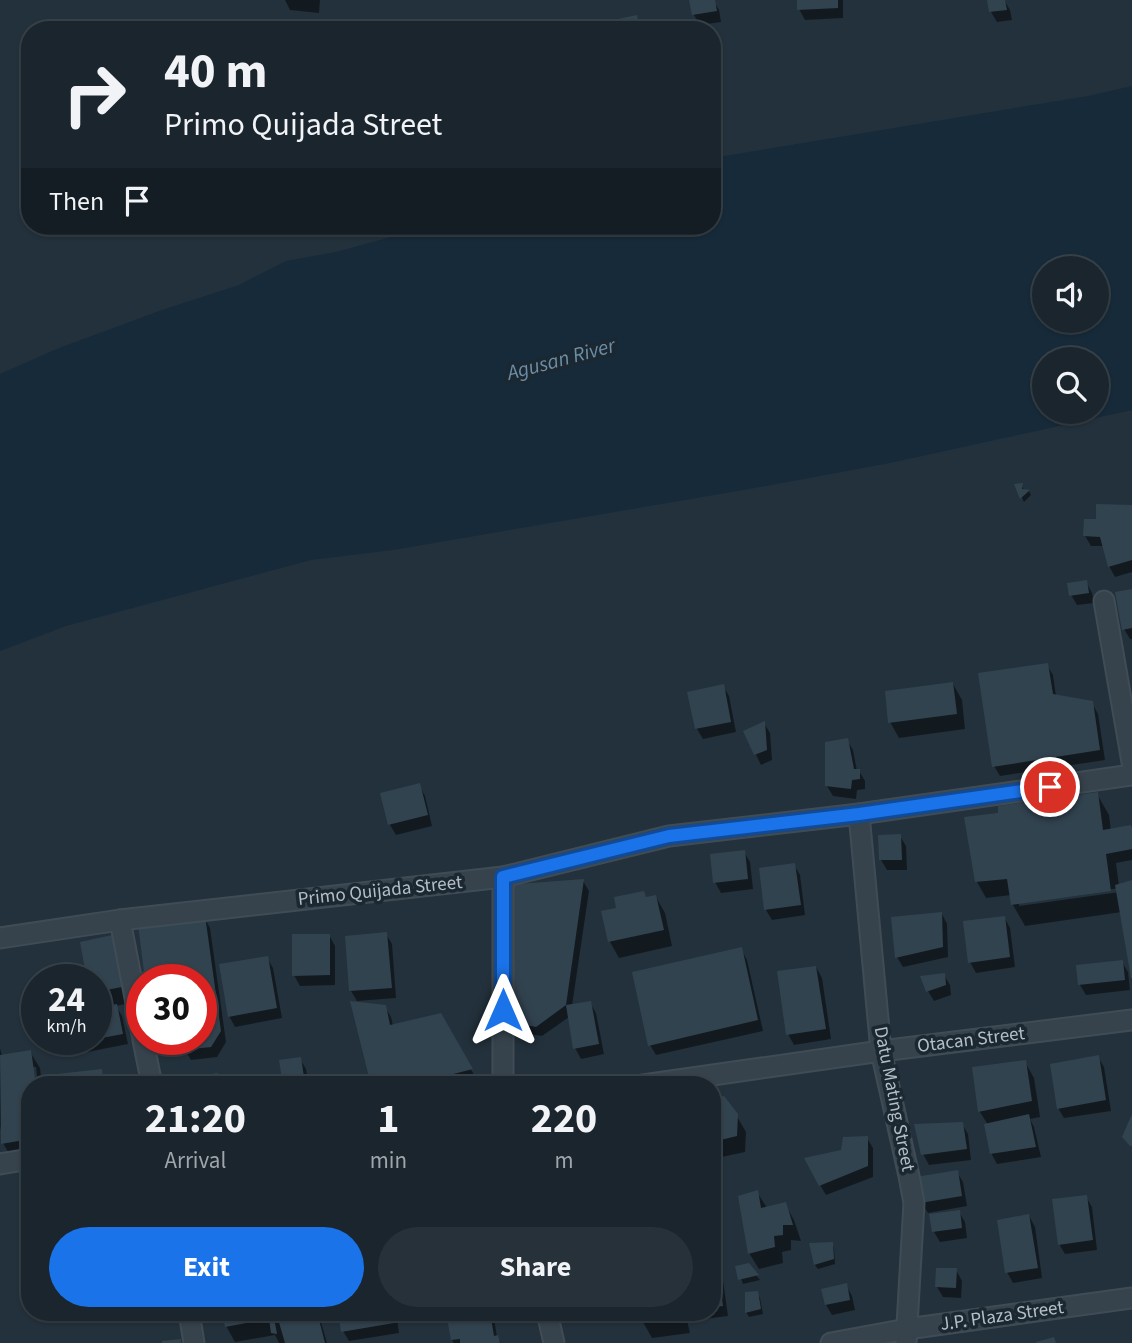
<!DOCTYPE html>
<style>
:root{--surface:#1a252d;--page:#273139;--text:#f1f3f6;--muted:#9fa5aa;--line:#384249;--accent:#1a73e8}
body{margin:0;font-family:"Source Sans 3",sans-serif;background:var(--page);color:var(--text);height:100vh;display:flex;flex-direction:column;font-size:26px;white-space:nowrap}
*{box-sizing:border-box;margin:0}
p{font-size:23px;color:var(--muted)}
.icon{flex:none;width:38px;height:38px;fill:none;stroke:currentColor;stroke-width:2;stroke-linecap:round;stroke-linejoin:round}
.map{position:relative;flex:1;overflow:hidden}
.side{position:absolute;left:21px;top:1076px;width:700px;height:245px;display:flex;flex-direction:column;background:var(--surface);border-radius:28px;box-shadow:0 2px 5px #0004,0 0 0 2px var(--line)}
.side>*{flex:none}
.hud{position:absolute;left:21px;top:21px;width:700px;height:214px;border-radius:28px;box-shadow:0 2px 5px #0004,0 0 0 2px var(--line);background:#1a252d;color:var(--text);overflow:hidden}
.fabs{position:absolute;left:1032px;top:256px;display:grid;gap:14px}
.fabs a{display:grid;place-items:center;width:77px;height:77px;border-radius:50%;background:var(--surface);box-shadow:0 2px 5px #0004,0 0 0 2px var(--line);font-size:35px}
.speed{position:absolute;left:21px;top:964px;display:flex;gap:14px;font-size:35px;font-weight:700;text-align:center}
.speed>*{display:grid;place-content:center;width:91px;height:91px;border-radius:50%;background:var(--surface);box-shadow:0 2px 5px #0004,0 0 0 2px var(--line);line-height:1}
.speed small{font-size:18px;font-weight:400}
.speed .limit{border:10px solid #d22;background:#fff;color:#111}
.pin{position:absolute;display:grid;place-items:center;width:60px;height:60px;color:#fff;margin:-30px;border:4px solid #fff;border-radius:50%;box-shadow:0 2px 7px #0007}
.me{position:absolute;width:77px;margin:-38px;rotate:0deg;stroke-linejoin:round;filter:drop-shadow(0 0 5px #0008)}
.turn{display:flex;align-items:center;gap:24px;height:147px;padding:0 28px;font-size:32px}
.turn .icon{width:91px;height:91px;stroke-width:2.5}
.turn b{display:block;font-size:49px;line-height:60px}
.then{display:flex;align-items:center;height:66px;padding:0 28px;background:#0003;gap:14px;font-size:26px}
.eta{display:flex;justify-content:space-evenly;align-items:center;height:119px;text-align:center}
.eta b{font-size:42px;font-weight:700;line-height:49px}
.action{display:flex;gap:14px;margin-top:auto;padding:14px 28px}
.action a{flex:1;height:80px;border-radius:42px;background:var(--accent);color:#fff;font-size:28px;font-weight:700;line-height:80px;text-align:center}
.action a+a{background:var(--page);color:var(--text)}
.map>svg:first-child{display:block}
.water{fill:#172a39;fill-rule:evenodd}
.shadow{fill:#0007;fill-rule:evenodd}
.building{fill:#324350}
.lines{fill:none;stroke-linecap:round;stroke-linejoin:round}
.minor-casing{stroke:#404c55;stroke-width:23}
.minor{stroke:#37434c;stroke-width:19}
.route-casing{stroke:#114b97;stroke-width:18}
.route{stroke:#1a73e8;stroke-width:12}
.labels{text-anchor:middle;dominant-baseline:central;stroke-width:7;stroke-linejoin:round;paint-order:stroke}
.street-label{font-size:19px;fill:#b3bec7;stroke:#1c2831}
.water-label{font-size:21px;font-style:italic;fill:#6c8ea6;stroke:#1c2831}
</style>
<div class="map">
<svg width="1132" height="1343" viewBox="0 0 1132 1343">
<rect width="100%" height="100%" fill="#23313c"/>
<!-- water -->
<path class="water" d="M1132 86V410L890 463 755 488 393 550 311 560 66 626 0 651V374L59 348 162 310 239 285 286 261 336 252 431 226H712V158L1088 96ZM1045 268H1097V320H1045ZM1045 359H1097V411H1045Z"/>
<!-- shadow -->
<g class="shadow">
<path d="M285 0H320L319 13 290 10Z"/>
<path d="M690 0H713L719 10 721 22 700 25 694 15Z"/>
<path d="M799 0H843V18L805 20 799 9Z"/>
<path d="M1000 0H1004L1010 10 1012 20 997 22 991 12Z"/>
<path d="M1022 485 1024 491H1029L1031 495 1024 502 1016 486Z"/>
<path d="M1132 507V572L1115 577 1109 566 1104 546H1091L1085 536 1098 521Z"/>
<path d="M1086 582 1092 593 1094 603 1077 605 1071 595Z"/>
<path d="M1132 591V639H1130L1124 629Z"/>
<path d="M1047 665 1053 675 1056 696 1092 703 1098 714 1105 760 1000 776 994 766Z"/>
<path d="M953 684 962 700 965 729 899 738 890 722Z"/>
<path d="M723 686 729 696 736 732 703 739 697 729 689 693Z"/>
<path d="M764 723 770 733 772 760 761 765 745 732Z"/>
<path d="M847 740 853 750 857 771H859L865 781V789L857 790 856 799 833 796 827 786Z"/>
<path d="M419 785 425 796 432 826 396 835 390 825 383 794Z"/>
<path d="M1097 794 1109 815 1111 831H1132V860L1116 863 1119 886 1132 882V976L1122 912 1025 926 1013 905 1011 895 986 898 977 882 998 814ZM1120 888V892L1019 906V902Z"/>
<path d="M900 836 906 846 907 870H887L881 860Z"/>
<path d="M744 852 750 862 753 889 721 893 715 882Z"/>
<path d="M794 865 800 875 805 915 772 920 766 910Z"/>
<path d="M583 881 589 891 572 1006 590 1003 596 1013 604 1054 581 1059 575 1048 569 1017 542 1036 523 1033 517 1022Z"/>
<path d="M656 897 665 913 672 946 619 958 610 942 603 912Z"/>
<path d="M942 914 947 924 948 957 903 967 897 957Z"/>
<path d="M204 917 210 928 226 1042 217 1057 191 1060 185 1050 184 1040H201V980H146Z"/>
<path d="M1004 917 1010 928 1015 967 976 973 970 962Z"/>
<path d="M386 934 392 944 396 998 357 1001 351 991 347 937Z"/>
<path d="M329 935 335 946V985L300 986 294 975Z"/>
<path d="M116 936 135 1002 116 1006 122 1016 128 1044 82 1053 77 1043V1040H96V1010L100 1009 96 1002V980H89Z"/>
<path d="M741 949 747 960 763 1031 656 1055 650 1045Z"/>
<path d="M267 958 273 968 282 1018 235 1027 229 1016Z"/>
<path d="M1122 962 1128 972 1130 990 1086 995 1080 985 1078 966Z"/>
<path d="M816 967 822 978 831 1039 794 1045 788 1034Z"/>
<path d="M944 975 950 985 951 995 934 1001 928 991Z"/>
<path d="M385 1007 391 1017 393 1026 440 1015 477 1080 456 1085H372Z"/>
<path d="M0 1048 2 1056 30 1052 40 1068 42 1085H38L36 1067H32L35 1085H30V1156L12 1159 3 1143 0 1125Z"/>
<path d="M1098 1057 1104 1067 1111 1111 1064 1118 1058 1108Z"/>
<path d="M300 1059 306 1069 309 1085H285L281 1062Z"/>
<path d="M1025 1062 1034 1078 1040 1117 1030 1119 1034 1127 1041 1157 997 1164 991 1153 988 1125 980 1112 974 1068Z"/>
<path d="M101 1071 108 1085H60Z"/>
<path d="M712 1099 736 1115 746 1132 745 1152 712 1159Z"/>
<path d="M962 1124 968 1134 971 1160 929 1165 923 1154Z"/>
<path d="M867 1138 873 1148V1177L826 1195 820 1185 843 1151Z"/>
<path d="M957 1172 963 1182 967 1206 928 1213 922 1203Z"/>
<path d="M757 1192 767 1208 785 1204 794 1220 801 1241 791 1240V1250L782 1252 783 1263 759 1269 749 1253Z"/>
<path d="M1086 1197 1092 1207 1097 1250 1065 1254 1059 1244Z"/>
<path d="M959 1212 965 1222 967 1238 940 1242 934 1232Z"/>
<path d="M1029 1216 1035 1227 1042 1278 1013 1283 1007 1272Z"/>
<path d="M712 1224 716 1231 728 1316 696 1320 691 1312H712Z"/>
<path d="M832 1243 834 1248 835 1264 818 1269 815 1265 811 1245Z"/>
<path d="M748 1265 760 1280 743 1284 737 1267Z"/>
<path d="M956 1270 962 1281 961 1298 943 1297 937 1287Z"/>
<path d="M846 1285 852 1296 855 1310 832 1315 826 1305Z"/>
<path d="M757 1293 760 1298 763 1314 749 1317 746 1312Z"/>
<path d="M224 1312H318L327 1343H279L275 1335 235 1342 226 1326Z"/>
<path d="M340 1312H396L399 1333 349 1341 343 1331Z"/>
<path d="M459 1312H493L497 1337 501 1343H454L452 1340Z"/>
<path d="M641 1312H685L690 1333 652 1338 643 1322Z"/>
</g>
<!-- building -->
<g class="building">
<path d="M689 0H715L717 11 692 15Z"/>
<path d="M797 0H838V8L797 10Z"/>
<path d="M987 0H1005L1007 10 989 12Z"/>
<path d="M637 15 640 30H606L604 22Z"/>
<path d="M1023 483 1022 489 1030 490 1020 499 1014 484Z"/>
<path d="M1096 504 1132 505V560L1108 567 1100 537 1083 536 1084 519H1096Z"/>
<path d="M1087 580 1089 593 1069 596 1067 583Z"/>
<path d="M1132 589V628L1122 630 1115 592Z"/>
<path d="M1048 663 1053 694 1093 701 1100 750 992 767 978 673Z"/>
<path d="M953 682 957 714 888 723 885 691Z"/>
<path d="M724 684 731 722 695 729 687 692Z"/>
<path d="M765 721 767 750 754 755 743 731Z"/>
<path d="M848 738 854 769H860V779L852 780 851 789 825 786V742Z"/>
<path d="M420 783 428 815 388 825 380 793Z"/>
<path d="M1098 792 1103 830 1131 825 1132 828V849L1106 854 1111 891 1011 905 1007 879 975 882 964 817 998 813V806Z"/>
<path d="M901 834 902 860H879L878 835Z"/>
<path d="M745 850 748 879 713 883 710 854Z"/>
<path d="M795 863 801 905 764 910 759 868Z"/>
<path d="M584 879 566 1005 536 1027 516 1023 506 885Z"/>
<path d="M1132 880V978H1131L1115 885Z"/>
<path d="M644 891 646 897 656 895 664 930 608 942 601 911 616 908 614 897Z"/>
<path d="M942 912 943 947 895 958 891 917Z"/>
<path d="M205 915 221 1031 211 1047 183 1050 182 1040H201V980H145L138 924Z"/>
<path d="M1005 916 1010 957 968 963 963 921Z"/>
<path d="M387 932 392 988 349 991 345 936Z"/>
<path d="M117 934 127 986 96 992V980H87L80 942Z"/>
<path d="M292 934H330V975L292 976Z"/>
<path d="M742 947 758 1020 648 1046 632 972Z"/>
<path d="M268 956 277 1008 228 1017 219 964Z"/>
<path d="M1123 960 1125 980 1078 985 1076 965Z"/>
<path d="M816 966 826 1029 786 1035 777 971Z"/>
<path d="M945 973 946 985 926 992 920 976Z"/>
<path d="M350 1001 386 1005 390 1025 441 1013 473 1069 410 1085H371Z"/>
<path d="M591 1001 599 1044 573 1049 566 1005Z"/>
<path d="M117 1004 123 1034 96 1039V1008Z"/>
<path d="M31 1050 36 1085H30V1139L1 1144 0 1055Z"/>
<path d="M1099 1055 1106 1100 1057 1109 1050 1064Z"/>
<path d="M301 1057 305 1084 283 1085 279 1060Z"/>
<path d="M1026 1060 1032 1101 978 1112 972 1067Z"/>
<path d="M102 1069 104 1085H58L57 1074Z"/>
<path d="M218 1073 219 1085H176L175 1079Z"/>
<path d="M724 1096 738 1114 737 1136 712 1142V1097Z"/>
<path d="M1029 1114 1036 1147 990 1154 984 1124Z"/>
<path d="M1132 1114V1146H1130L1122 1137Z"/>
<path d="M963 1122 967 1149 921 1155 914 1124Z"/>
<path d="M868 1136V1166L819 1186 804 1158 841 1150 843 1137Z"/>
<path d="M958 1170 962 1196 920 1203 916 1177Z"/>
<path d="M758 1190 761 1208 786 1202 793 1225H783V1235L774 1236 775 1247 748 1254 738 1196Z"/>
<path d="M1087 1195 1093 1240 1058 1245 1052 1199Z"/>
<path d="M960 1210 962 1228 932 1232 929 1214Z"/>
<path d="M1029 1214 1038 1268 1005 1273 997 1220Z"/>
<path d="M712 1240H714L723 1306 712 1307Z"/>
<path d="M833 1242 834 1259 814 1265 809 1243Z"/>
<path d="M749 1263 759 1275 738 1280 735 1266Z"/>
<path d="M936 1268H957L956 1288 935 1287Z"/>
<path d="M847 1283 850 1300 825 1305 821 1289Z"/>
<path d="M758 1291 761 1309 745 1313V1292Z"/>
<path d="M222 1312H273L277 1334 271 1333 269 1319 225 1327Z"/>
<path d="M276 1312H317L325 1343H285Z"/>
<path d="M338 1312H392L394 1323 341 1332Z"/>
<path d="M450 1312H490L494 1336 498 1335 500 1343H460V1339L451 1340 446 1313Z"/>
<path d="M639 1312H681L682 1317 641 1323Z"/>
<path d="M1054 1337 1056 1343H1036V1342Z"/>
<path d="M181 1339V1343H162V1341Z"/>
</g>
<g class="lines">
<!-- minor casing -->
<g class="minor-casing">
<g id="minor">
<path d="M1104 601 1132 762"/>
<path d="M859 814 881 1051 909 1176 914 1203 906 1343"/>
<path d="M503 877V1085"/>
<path d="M120 920 142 1034"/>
<path d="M0 938 120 920 503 877 669 836 859 814 1132 775"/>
<path d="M143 1040 152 1085"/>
<path d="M643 1085 881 1051 1132 1020"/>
<path d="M0 1164 30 1159"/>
<path d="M189 1312 194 1343"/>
<path d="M547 1312 554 1343"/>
<path d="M831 1343 907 1329 1132 1298"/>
</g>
</g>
<!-- minor -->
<use href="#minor" class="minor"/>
</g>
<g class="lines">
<!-- route casing -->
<g class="route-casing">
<path id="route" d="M503 1010V877L669 836 859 814 1050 787"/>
</g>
<!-- route -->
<use href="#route" class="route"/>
</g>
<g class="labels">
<!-- street labels -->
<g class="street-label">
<text transform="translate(380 891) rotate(-6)">Primo Quijada Street</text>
<text transform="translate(971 1040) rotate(-7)">Otacan Street</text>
<text transform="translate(894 1099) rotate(79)">Datu Mating Street</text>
<text transform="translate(1002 1316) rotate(-8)">J.P. Plaza Street</text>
</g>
<!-- water labels -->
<g class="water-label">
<text transform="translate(561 359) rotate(-15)">Agusan River</text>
</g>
</g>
</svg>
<div class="fabs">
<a><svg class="icon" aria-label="sound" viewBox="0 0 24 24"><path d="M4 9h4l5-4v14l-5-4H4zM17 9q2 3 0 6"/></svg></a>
<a><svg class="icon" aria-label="search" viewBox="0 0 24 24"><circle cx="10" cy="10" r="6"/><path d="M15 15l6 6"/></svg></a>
</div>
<div class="speed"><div>24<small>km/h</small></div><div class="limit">30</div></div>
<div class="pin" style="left:1050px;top:787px;background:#d93025"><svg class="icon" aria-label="arrive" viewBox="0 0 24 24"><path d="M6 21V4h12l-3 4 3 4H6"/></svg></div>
<svg class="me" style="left:503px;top:1010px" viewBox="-20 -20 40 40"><path d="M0-17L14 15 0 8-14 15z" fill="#1a73e8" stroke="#fff" stroke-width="4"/></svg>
<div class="hud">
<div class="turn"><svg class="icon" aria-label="right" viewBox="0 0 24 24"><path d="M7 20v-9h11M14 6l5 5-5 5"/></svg><div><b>40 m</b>Primo Quijada Street</div></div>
<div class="then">Then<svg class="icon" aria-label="arrive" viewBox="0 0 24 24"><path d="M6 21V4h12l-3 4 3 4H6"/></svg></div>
</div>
<section class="side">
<div class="eta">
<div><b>21:20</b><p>Arrival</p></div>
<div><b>1</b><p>min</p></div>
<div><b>220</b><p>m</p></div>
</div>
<div class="action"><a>Exit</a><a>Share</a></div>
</section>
</div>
